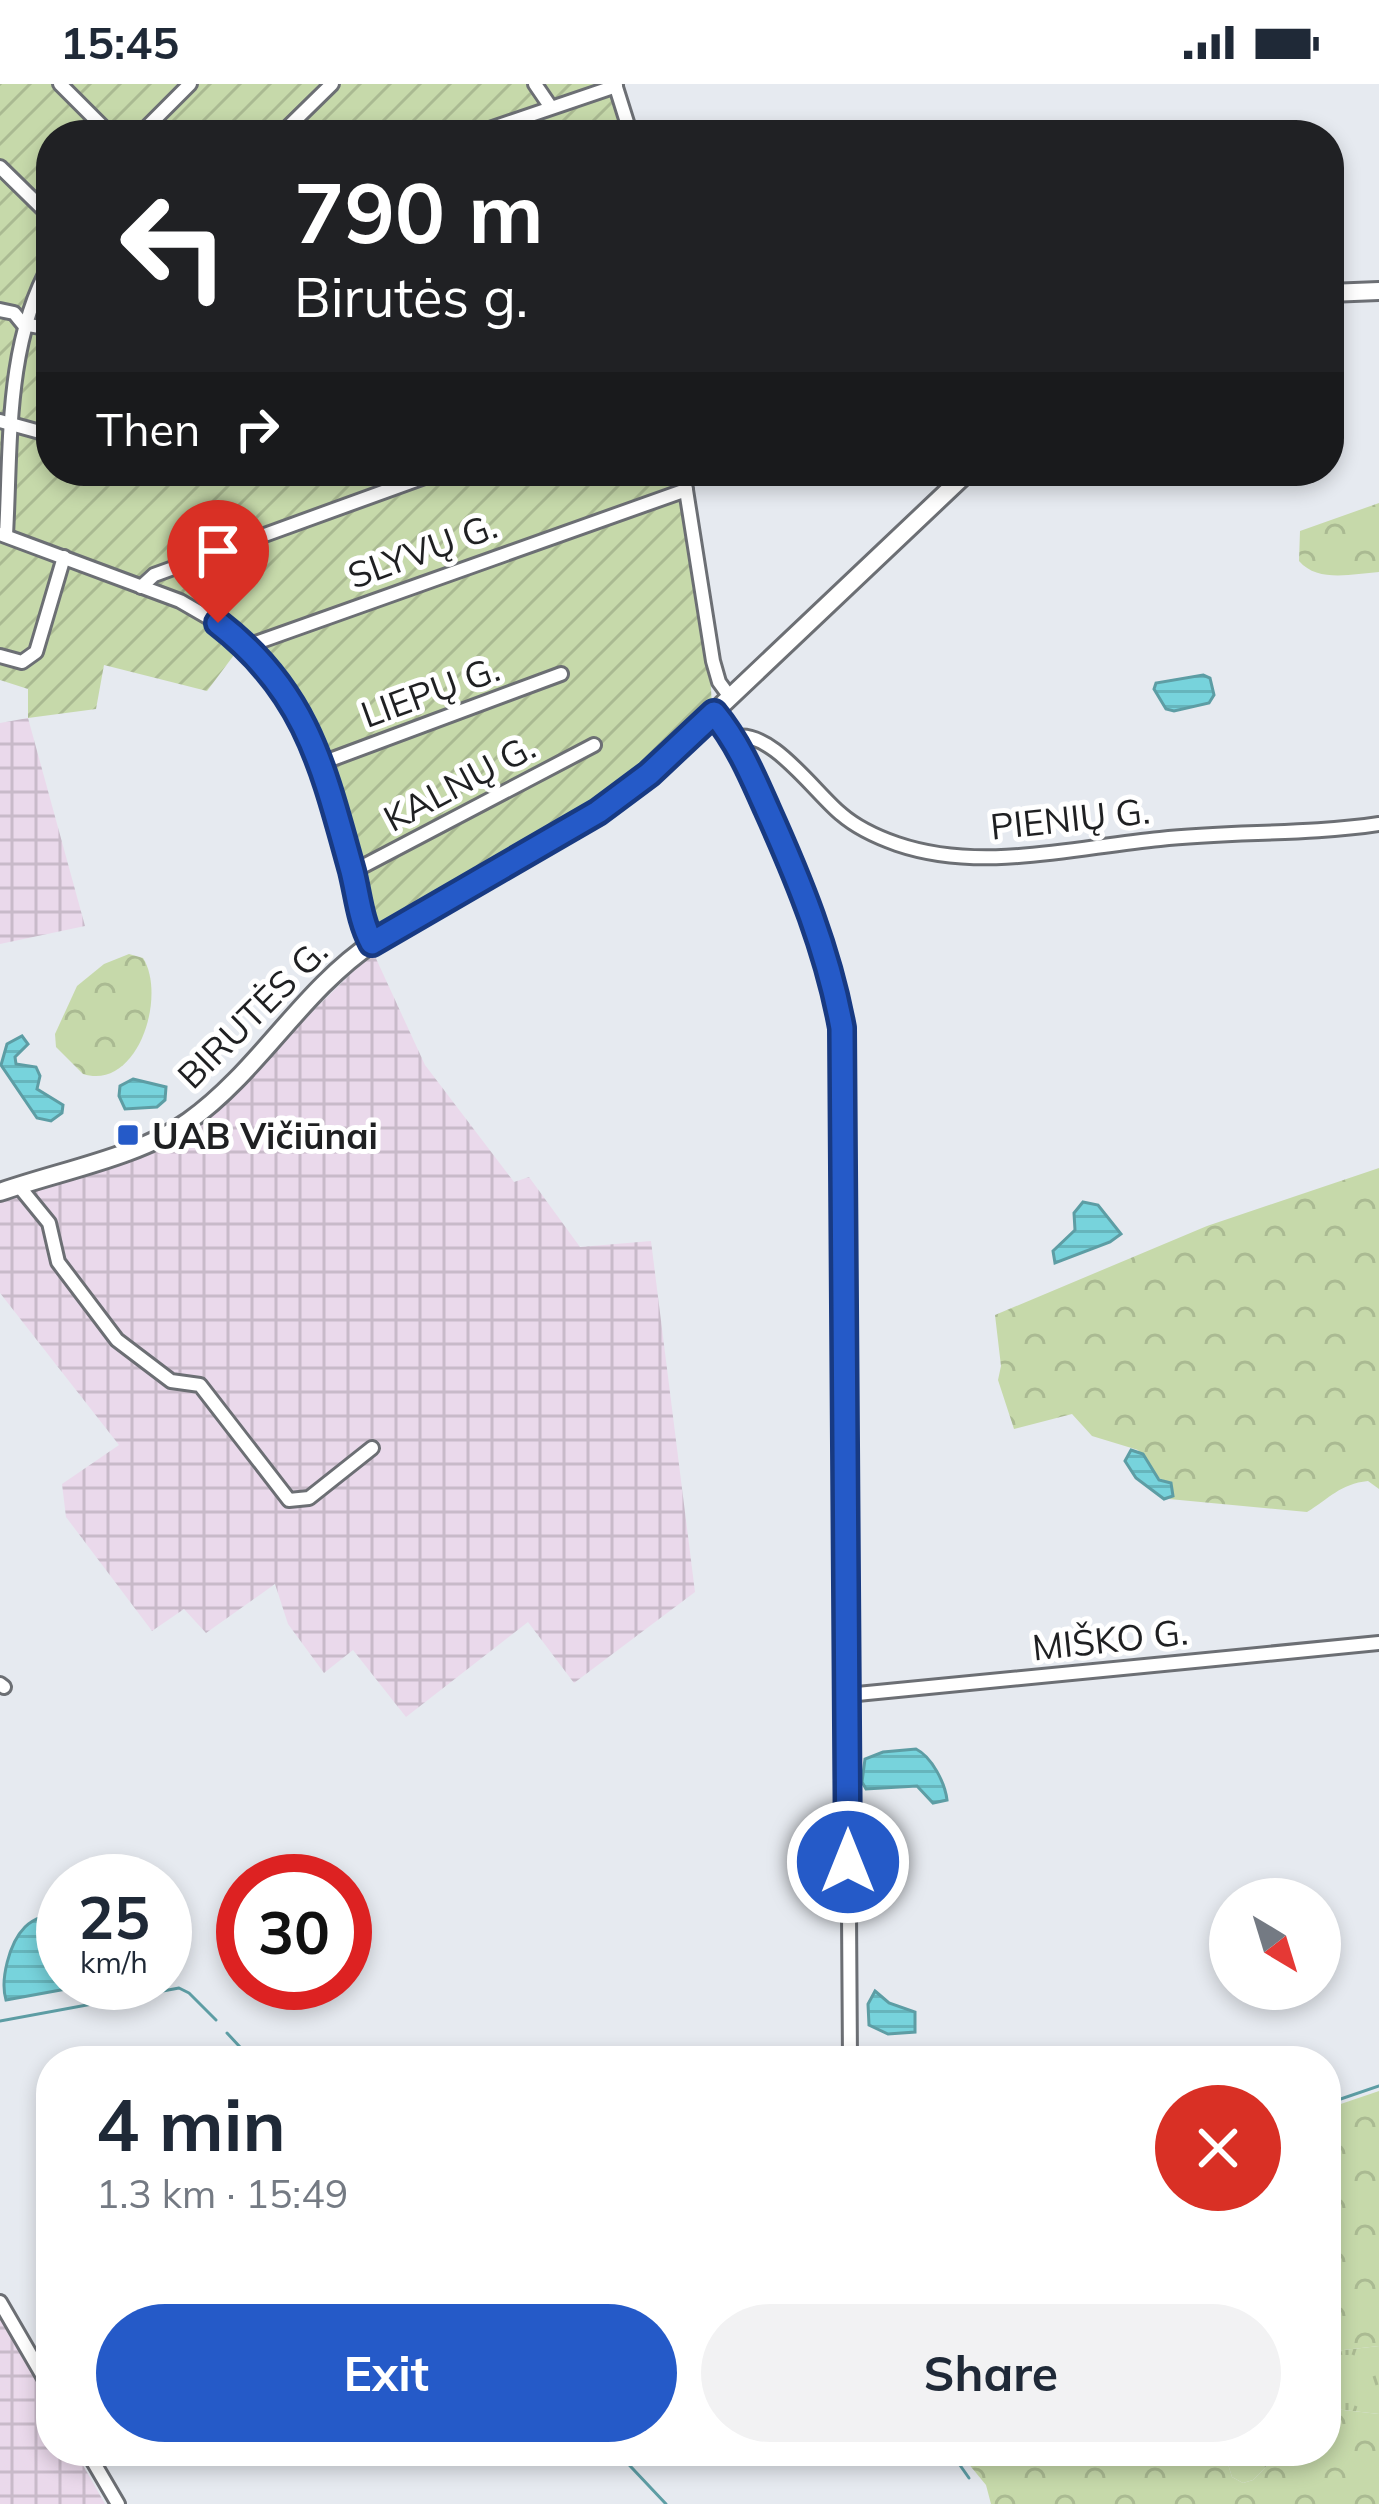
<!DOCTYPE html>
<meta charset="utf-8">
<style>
:root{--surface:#fff;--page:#f2f2f3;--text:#1f2937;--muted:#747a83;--accent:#255ac8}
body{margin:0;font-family:Mulish,sans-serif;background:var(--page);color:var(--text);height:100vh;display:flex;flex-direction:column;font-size:45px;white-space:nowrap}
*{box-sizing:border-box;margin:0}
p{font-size:39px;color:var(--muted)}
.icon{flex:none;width:66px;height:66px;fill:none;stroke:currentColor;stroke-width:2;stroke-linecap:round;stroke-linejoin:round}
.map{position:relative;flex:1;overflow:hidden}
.sheet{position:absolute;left:36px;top:1962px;width:1305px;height:420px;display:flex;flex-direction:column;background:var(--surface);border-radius:48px;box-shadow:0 6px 18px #0003}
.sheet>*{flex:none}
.guide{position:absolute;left:36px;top:36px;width:1308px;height:366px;border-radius:48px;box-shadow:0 6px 18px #0003;background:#202124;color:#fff;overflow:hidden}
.needle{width:78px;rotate:142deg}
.tools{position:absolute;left:1209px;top:1794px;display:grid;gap:24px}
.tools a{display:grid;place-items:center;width:132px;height:132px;border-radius:50%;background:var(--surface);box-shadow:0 6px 18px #0003;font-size:60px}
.speed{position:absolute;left:36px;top:1770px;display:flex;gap:24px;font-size:60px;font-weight:700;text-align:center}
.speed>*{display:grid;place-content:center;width:156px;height:156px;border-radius:50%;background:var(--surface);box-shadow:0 6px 18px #0003;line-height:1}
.speed small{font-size:30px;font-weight:400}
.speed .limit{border:18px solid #d22;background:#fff;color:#111}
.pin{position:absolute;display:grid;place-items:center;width:102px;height:102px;color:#fff;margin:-123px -51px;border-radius:50% 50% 50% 0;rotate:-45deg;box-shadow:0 0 12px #0007}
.pin .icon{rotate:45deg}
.me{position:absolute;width:132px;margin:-66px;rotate:0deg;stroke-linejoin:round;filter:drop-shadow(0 0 9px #0008)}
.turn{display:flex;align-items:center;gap:42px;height:252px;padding:0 60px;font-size:54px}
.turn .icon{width:156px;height:156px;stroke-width:2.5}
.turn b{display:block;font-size:84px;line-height:102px}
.then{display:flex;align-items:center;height:114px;padding:0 60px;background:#0003;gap:24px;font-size:45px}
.round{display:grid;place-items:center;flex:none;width:126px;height:126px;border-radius:63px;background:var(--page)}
.headline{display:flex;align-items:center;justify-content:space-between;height:204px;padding:0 60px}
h1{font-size:72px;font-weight:700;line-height:90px}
.button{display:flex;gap:24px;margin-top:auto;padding:24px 60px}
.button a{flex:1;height:138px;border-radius:72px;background:var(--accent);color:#fff;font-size:48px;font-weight:700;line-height:138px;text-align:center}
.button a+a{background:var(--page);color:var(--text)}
.status{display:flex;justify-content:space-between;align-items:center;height:84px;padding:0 60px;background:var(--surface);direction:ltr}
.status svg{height:33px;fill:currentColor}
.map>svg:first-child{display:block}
.industrial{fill:url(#industrial-grid)}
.grass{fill:url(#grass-tufts)}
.forest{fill:url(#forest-crowns)}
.garden{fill:url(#garden-furrows)}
.water{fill:url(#water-rules);stroke:#5d9da4;stroke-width:3}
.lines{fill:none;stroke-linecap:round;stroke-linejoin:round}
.stream{stroke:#5d9da4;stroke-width:3}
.street-casing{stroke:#6c6f74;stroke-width:18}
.secondary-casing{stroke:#6c6f74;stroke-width:22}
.street{stroke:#fff;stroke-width:12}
.secondary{stroke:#fff;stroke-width:16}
.route-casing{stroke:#183a82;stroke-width:30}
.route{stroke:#255ac8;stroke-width:21}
.poi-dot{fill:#255ac8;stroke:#fff;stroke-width:4.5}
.labels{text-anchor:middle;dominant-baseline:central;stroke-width:10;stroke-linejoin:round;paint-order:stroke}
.street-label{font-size:36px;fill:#1f2022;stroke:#fff}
.poi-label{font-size:36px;font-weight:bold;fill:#1f2022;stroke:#fff;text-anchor:start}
</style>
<div class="status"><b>15:45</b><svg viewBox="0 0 49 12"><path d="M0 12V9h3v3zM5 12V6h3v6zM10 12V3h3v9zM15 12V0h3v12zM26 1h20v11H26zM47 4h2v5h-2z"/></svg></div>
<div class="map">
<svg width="1379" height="2420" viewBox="0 0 1379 2420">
<defs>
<pattern id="industrial-grid" width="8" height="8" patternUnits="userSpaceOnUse" patternTransform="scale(3)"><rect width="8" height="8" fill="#ead9eb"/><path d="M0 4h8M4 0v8" fill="none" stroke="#c8bac9"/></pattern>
<pattern id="grass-tufts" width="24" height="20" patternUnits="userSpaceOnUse" patternTransform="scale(3)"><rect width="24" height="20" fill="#c6d9aa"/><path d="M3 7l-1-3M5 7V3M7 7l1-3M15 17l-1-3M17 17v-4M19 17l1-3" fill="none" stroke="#aaba92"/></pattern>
<pattern id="forest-crowns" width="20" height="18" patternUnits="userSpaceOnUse" patternTransform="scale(3)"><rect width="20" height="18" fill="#c6d9aa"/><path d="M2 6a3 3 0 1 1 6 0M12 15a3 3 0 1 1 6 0" fill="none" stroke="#aaba92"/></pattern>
<pattern id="garden-furrows" width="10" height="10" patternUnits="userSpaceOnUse" patternTransform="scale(3)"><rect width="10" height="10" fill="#c6d9aa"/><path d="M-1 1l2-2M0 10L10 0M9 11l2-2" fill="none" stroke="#aaba92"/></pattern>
<pattern id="water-rules" width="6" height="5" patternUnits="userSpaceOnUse" patternTransform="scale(3)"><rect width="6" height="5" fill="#77d3dc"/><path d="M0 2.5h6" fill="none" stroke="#66b5bc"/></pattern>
</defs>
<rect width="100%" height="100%" fill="#e6eaf0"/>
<!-- industrial -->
<g class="industrial">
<path d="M28 634 85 842 0 860V639Z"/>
<path d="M373 868 425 981 514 1098 529 1093 580 1163 651 1157 695 1508 574 1599 528 1538 406 1633 353 1566 324 1589 288 1540 275 1500 206 1549 184 1525 152 1547 66 1433 62 1400 119 1361 0 1209V1116L143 1070 204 1034Z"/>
<path d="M0 2233 51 2324V2367H75L105 2420H0Z"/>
</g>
<!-- grass -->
<g class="grass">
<path d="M1379 2262V2330L1326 2324V2268Z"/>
<path d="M1234 2367H1282L1253 2396 1243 2399 1232 2393 1228 2380Z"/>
</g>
<!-- forest -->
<g class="forest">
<path d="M1379 419V488C1352 490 1318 499 1299 477L1300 447Z"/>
<path d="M129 870 143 874C167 912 138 1007 83 990L56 963 55 950 77 902 104 880Z"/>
<path d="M1379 1084V1405L1368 1397C1340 1400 1330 1414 1307 1428L1169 1415 1173 1412 1171 1399 1154 1392 1138 1366 1092 1352 1072 1330 1014 1345 998 1296 1001 1282 995 1231 1207 1142Z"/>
<path d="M1379 2007V2262L1326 2268V2025Z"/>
<path d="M1326 2324 1379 2330V2420H991L986 2401 958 2367H1234L1228 2380 1232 2393 1243 2399 1253 2396 1282 2367H1326Z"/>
</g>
<!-- garden -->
<path class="garden" d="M0 0H609L625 51H51V387H677L710 587 712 623 652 680 602 717 374 847C346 747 329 626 246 555L207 607 104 581 96 625 28 634V605L0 596Z"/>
<!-- water -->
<g class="water">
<path d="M1203 591 1210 594 1214 611 1209 619 1174 627 1166 625 1154 605 1156 599Z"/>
<path d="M22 952 28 960 15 973 16 980 36 983 40 992 37 1005 63 1021 62 1029 51 1037 37 1034 1 981 7 960Z"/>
<path d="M133 995 166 1003 165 1016 157 1023 125 1025 119 1012 120 1002Z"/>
<path d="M1083 1118 1098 1121 1121 1150 1110 1158 1055 1179 1053 1167 1075 1146 1074 1129Z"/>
<path d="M1131 1366 1143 1370 1159 1396 1171 1399 1173 1412 1164 1415 1136 1394 1125 1377Z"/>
<path d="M916 1665C932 1673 945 1699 947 1716L933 1719 917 1702 866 1705 862 1698 865 1675 883 1668Z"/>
<path d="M63 1829V1899H99L6 1916C0 1896 9 1859 25 1843 36 1832 49 1831 63 1829Z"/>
<path d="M875 1907 889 1919 915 1928V1948L888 1950 869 1941 868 1920Z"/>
</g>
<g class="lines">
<!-- stream -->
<g class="stream">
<path d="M0 1937 179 1904 189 1909 216 1936"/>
<path d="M227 1949 253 1977"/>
<path d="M1326 2020 1379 2002"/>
<path d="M616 2367 666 2420"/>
<path d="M950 2367 969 2394"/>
</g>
<!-- street casing -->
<g class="street-casing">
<g id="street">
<path d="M60 0 111 51"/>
<path d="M535 0 550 22"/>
<path d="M615 0 631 51"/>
<path d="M139 51 190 0"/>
<path d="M280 51 332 0"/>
<path d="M472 51 616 2"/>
<path d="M0 83 51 133"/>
<path d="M0 226 14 229 23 240 51 245"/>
<path d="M0 337 51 351"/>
<path d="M683 387 713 577 719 598 730 613"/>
<path d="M0 450 180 517 218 539 262 577 290 613 319 680 372 859"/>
<path d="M6 451C11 361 5 260 51 179"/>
<path d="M141 503 154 491 441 387"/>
<path d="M247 562 686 406"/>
<path d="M0 572 22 578 36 568 64 473"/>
<path d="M714 629C738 657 752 691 767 725 799 796 828 868 843 944L850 1977"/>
<path d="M733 654C769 642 815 709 841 730 856 743 877 753 897 760 982 789 1074 763 1160 755 1233 747 1306 751 1379 740"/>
<path d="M319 680 561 590"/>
<path d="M352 788 594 661"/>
<path d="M18 1101 49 1139 58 1178 117 1256 171 1297 200 1301 289 1416 309 1414 372 1364"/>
<path d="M0 1600 4 1603"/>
<path d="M847 1611 1379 1559"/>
<path d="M0 2218 51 2306"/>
<path d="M87 2367 118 2420"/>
</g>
</g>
<!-- secondary casing -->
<g class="secondary-casing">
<g id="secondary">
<path d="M1329 209 1379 207"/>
<path d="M0 1108C59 1087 139 1073 189 1037 259 987 302 906 374 858 463 798 565 759 649 690L969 387"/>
</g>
</g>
<!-- street -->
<use href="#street" class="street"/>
<!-- secondary -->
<use href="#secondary" class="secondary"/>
</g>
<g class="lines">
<!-- route casing -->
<g class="route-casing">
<path id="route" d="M218 539C307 608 323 683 352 787 358 811 360 837 372 859L598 728 649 690 714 629C738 658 752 691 767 725 799 796 828 867 842 944L848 1778"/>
</g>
<!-- route -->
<use href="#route" class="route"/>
</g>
<!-- markers -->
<rect class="poi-dot" x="116" y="1039" width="24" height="24" rx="6"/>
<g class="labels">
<!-- street labels -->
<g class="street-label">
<text transform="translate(422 466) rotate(-20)">SLYVŲ G.</text>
<text transform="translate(430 607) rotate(-20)">LIEPŲ G.</text>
<text transform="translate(459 698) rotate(-28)">KALNŲ G.</text>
<text transform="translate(1070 734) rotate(-6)">PIENIŲ G.</text>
<text transform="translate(252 929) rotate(-45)">BIRUTĖS G.</text>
<text transform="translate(1110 1555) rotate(-6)">MIŠKO G.</text>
</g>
<!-- poi labels -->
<g class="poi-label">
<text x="152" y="1051">UAB Vičiūnai</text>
</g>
</g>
</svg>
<div class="tools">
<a><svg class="needle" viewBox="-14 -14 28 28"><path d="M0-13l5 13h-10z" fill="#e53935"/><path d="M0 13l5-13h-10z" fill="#747a83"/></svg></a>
</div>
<div class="speed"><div>25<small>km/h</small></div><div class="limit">30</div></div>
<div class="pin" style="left:218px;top:539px;background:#d93025"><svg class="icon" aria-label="arrive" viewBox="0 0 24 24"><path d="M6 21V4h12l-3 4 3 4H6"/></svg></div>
<svg class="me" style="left:848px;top:1778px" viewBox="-20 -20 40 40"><circle r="17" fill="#255ac8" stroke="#fff" stroke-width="3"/><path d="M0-11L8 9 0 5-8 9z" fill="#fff"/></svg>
<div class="guide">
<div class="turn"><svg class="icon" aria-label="left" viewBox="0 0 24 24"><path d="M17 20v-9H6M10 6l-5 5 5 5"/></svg><div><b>790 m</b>Birutės g.</div></div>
<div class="then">Then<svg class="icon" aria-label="right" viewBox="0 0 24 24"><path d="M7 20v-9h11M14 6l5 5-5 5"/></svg></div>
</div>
<section class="sheet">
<div class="headline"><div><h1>4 min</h1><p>1.3 km · 15:49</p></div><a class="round" style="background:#d93025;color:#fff"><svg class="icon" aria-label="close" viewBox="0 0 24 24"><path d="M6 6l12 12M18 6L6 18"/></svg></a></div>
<div class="button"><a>Exit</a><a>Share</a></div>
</section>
</div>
